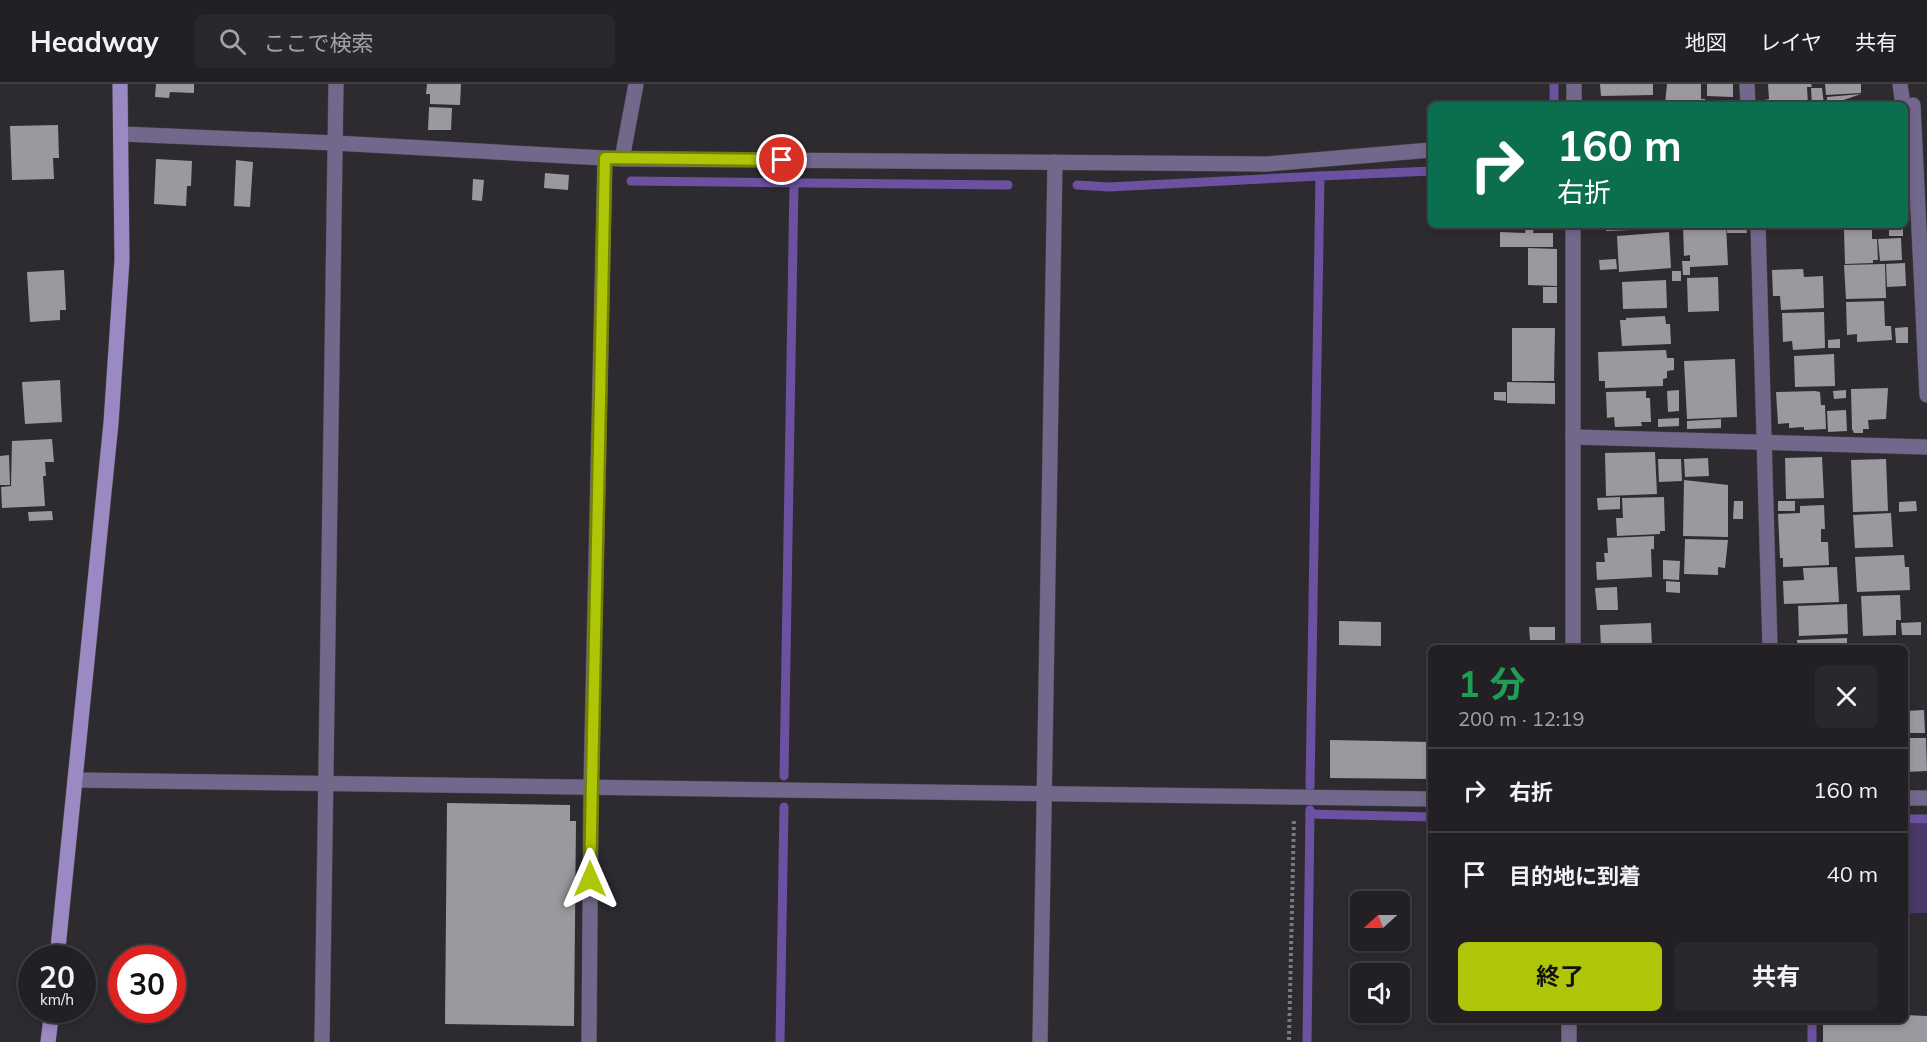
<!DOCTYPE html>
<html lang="ja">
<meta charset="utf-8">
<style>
:root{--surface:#222024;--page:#2a282c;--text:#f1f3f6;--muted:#a2a3a6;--line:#3f3e41;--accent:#afc507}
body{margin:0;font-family:Mulish,"Noto Sans JP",sans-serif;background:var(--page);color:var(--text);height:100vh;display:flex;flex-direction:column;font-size:22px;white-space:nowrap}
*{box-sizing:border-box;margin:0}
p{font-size:20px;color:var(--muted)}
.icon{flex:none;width:33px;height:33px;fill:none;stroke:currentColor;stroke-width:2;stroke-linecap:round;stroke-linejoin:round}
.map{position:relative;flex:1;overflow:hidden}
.drawer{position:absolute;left:1428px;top:561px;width:480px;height:378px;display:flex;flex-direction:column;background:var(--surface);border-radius:9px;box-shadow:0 3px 9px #0003,0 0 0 2px var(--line)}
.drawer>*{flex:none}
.top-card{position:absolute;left:1428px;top:18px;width:480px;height:126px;border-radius:9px;box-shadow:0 3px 9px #0003,0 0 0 2px var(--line);background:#0b6e4f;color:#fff;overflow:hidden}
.needle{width:39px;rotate:249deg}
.fabs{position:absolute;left:1350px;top:807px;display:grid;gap:12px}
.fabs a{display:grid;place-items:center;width:60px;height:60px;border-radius:9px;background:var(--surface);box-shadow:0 3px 9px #0003,0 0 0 2px var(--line);font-size:30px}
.speed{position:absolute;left:18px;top:861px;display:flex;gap:12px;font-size:30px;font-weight:700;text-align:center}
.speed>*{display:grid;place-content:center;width:78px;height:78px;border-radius:50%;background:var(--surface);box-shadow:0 3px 9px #0003,0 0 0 2px var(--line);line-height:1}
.speed small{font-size:15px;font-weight:400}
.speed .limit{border:9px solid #d22;background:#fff;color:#111}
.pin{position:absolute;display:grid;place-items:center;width:51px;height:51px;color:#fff;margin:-26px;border:3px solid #fff;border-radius:50%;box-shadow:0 2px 6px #0007}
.me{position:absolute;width:66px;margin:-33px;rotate:0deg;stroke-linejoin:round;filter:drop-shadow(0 0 4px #0008)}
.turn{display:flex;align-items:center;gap:21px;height:126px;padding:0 30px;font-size:27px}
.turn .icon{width:78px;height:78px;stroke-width:2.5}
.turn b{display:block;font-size:42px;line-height:51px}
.round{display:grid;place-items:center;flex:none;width:63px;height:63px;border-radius:9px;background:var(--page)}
.head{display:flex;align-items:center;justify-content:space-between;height:102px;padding:0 30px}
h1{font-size:36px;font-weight:700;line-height:45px;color:#1e9e55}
.action{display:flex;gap:12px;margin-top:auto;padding:12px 30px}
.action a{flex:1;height:69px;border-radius:9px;background:var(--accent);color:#111;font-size:24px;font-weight:700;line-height:69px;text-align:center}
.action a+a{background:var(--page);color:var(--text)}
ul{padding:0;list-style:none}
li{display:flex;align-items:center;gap:18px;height:84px;padding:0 30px;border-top:2px solid var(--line)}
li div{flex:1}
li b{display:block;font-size:22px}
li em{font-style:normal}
header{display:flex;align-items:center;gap:36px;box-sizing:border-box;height:84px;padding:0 30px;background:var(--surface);border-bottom:2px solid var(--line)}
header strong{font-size:28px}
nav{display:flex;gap:33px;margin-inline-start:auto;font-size:21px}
.search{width:420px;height:54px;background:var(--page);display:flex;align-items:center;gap:15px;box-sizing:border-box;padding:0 21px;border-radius:9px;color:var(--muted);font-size:22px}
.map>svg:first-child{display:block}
.green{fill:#493968}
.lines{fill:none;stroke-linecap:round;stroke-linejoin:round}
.stream{stroke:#6c51a1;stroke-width:9}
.building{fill:#9a999f}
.street-casing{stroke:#48464b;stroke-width:16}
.secondary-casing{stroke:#48464b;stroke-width:16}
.path{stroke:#7b7a7e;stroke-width:4;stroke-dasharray:3 3;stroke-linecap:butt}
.street{stroke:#72688c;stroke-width:15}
.secondary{stroke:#9a89c2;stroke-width:15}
.route-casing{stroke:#728005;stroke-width:15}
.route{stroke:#afc507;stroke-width:10}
</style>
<header>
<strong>Headway</strong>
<div class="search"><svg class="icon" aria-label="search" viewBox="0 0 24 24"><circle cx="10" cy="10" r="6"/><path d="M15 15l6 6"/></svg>ここで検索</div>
<nav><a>地図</a><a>レイヤ</a><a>共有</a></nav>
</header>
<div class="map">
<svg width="1927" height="958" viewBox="0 0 1927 958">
<rect width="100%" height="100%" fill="#2d2b30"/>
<!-- green -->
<rect class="green" x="1905" y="740" width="22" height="89"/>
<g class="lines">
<!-- stream -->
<g class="stream">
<path d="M1554 21V0"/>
<path d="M631 97 1008 101"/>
<path d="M1077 101 1109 103 1320 92"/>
<path d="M784 692 794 99"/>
<path d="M1310 703 1320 92 1431 87"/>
<path d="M1310 730 1431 733"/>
<path d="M1905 735H1927"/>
<path d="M780 958 784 723"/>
<path d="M1307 958 1310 726"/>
<path d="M1812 958V936"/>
</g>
</g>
<!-- building -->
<g class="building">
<path d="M156 0H194V9L170 8 169 14 155 13Z"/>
<path d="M427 0H461L460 21 430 20V10H426Z"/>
<path d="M1600 0H1653V11L1601 12Z"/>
<path d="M1667 0H1701V15H1705V21H1665Z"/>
<path d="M1707 0H1733V13L1707 12Z"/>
<path d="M1768 0H1811L1812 3H1807L1808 21H1765V16L1769 15Z"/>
<path d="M1825 0H1861V9L1826 11Z"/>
<path d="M1811 4H1822L1824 21H1812Z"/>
<path d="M1861 10 1832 20H1827V13Z"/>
<path d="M429 23 452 24 451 46H428Z"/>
<path d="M58 41 59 74H53L54 95 12 96 10 42Z"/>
<path d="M156 75 192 77 191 102H187L186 122 154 120Z"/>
<path d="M236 76 253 78 250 123 234 122Z"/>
<path d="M545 89 569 91 568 106 544 104Z"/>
<path d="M473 95 484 96 482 117 472 116Z"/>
<path d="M1606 141H1679L1680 144 1606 147Z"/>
<path d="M1683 141H1726L1728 181 1690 183V191H1683L1682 177H1690V171L1684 172Z"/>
<path d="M1727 141H1746L1747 149H1727Z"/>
<rect x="1889" y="141" width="14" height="11"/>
<path d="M1526 142H1534L1533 149H1553V163H1500V148L1525 149Z"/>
<path d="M1872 145V155H1877L1878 176H1873V179L1845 180 1844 146Z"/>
<path d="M1669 148 1671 184 1619 188 1617 152Z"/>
<path d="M1901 154 1902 176 1880 177 1878 155Z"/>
<path d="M1528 164 1557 165V202L1528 201Z"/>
<path d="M1616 175 1617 185 1600 186 1599 176Z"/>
<path d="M1905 179 1906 202 1887 203 1886 180Z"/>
<path d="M1885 180 1886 214 1846 215 1844 181Z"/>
<path d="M1803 185 1804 193 1823 192 1824 224 1781 226 1780 212H1773L1772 186Z"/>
<path d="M64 186 66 226H60V236L30 238 27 188Z"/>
<rect x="1672" y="187" width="9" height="10"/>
<path d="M1718 193 1719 227 1688 228 1687 194Z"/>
<path d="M1666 196 1667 224 1623 225 1622 198Z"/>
<rect x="1543" y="203" width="14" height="16"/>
<path d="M1884 217 1885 242H1891L1892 256 1857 258V250L1847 251 1846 218Z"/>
<path d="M1824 228 1825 264 1793 266 1792 257 1783 258 1782 229Z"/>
<path d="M1665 232 1666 240H1670L1671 260 1622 262 1620 236H1626V234Z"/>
<path d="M1908 243V259H1896L1895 244Z"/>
<path d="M1512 244H1555L1554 297H1512Z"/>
<path d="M1840 255V264H1828V256Z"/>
<path d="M1666 266 1667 274H1674V286L1667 287V294L1663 295V302L1605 304V297H1599L1598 268Z"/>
<path d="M1834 270 1835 302 1795 303 1794 272Z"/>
<path d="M1735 275 1737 333 1687 335 1684 277Z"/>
<path d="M60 296 62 338 25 340 22 298Z"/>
<path d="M1507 298 1555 299V320L1507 319Z"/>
<path d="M1888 304 1886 335 1868 336 1869 345H1863V349H1854L1852 345 1851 305Z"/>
<path d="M1679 306V327L1668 328 1667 307Z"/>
<path d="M1846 306V314L1834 315 1833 307Z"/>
<path d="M1646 307V314H1650L1651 338H1641L1642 342 1615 343 1614 333 1607 334 1606 308Z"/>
<path d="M1815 307 1820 308 1821 321H1825L1826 345 1804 346V343L1789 344V339L1778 340 1776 308Z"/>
<path d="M1494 308H1506V317L1494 316Z"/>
<path d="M1846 326 1847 347 1828 348 1827 327Z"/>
<path d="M1679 334V342L1658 343V335Z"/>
<path d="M1721 335V344L1687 345V337Z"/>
<path d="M52 355 54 378H45L46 392H43L45 422 2 424 1 403 11 402 12 357Z"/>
<path d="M1655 368 1657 410 1606 412 1605 369Z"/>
<path d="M9 371 10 401H0V372Z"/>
<path d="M1822 373 1824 414 1786 415 1785 374Z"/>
<path d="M1708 374 1709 392 1685 393 1684 375Z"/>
<path d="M1658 375H1681L1682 397 1659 398Z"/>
<path d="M1886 375 1888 427 1853 428 1851 376Z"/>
<path d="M1684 396 1728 401V453L1683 452Z"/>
<path d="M1620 413V425L1598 426 1597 414Z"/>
<path d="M1664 413 1665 447H1660V450L1617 452 1616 434H1623L1622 414Z"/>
<path d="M1734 417H1743V435H1733Z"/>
<rect x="1778" y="417" width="17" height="10"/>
<path d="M1916 417 1917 427 1899 428V418Z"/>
<path d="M1824 421 1825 445H1821V458H1828L1829 481 1783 483V474H1780L1778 430 1800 429V422Z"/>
<path d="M52 427 53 436 29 437 28 428Z"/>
<path d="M1891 429 1893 463 1855 464 1853 431Z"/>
<path d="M1654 452V465H1651L1652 493 1597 496 1596 478H1605L1604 469H1608L1607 454Z"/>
<path d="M1685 455 1728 456 1725 484 1718 483V491L1684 490Z"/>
<path d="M1904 471 1905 483H1909L1910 506 1857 508 1855 473Z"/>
<path d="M1663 476 1680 477 1679 496 1663 495Z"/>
<path d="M1837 483 1839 518 1784 520 1783 497 1804 496 1803 484Z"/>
<path d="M1666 497 1680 498V509L1666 508Z"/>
<path d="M1617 503 1618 526H1597L1595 504Z"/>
<path d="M1900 511 1901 536H1896V551L1863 552 1861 512Z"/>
<path d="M1847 520 1848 550 1799 552 1798 522Z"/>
<path d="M1339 537 1381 538V562L1339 561Z"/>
<path d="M1921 538V551H1902L1901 539Z"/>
<path d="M1651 539 1652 564H1601L1600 541Z"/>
<path d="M1529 543H1555V556H1530Z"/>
<path d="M1847 554V564H1798L1797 556Z"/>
<path d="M1924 626 1925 649H1905V627Z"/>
<path d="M1905 654H1926L1927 687 1906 688Z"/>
<path d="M1330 656 1431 658V695L1330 694Z"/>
<path d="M447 719 570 721V737H576L574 942 445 940Z"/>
<path d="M1905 931 1927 932V958H1823V936H1905Z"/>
</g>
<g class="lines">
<!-- street casing -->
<g class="street-casing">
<g id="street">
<path d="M1574 0V21"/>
<path d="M1747 0 1748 21"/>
<path d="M1900 0 1903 21"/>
<path d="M1913 21 1927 311"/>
<path d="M122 50 335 59 622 75 1267 80 1431 66"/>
<path d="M622 75 636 0"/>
<path d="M1758 141 1770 564"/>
<path d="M1573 353 1927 363"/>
<path d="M1573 564V141"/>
<path d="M75 696 1431 715"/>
<path d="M1905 714H1927"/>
<path d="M322 958 336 0"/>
<path d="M589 958 591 702 605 74"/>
<path d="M1040 958 1055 78"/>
<path d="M1569 958V936"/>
</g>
</g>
<!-- secondary casing -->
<g class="secondary-casing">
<g id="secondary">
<path d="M57 874 111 339 122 176 120 0"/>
<path d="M48 958 52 926"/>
</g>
</g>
<!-- path -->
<path class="path" d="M1289 956 1294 734"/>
<!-- street -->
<use href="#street" class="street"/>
<!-- secondary -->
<use href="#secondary" class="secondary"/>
</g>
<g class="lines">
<!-- route casing -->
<g class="route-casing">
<path id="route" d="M590 795 605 74 782 76"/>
</g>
<!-- route -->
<use href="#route" class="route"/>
</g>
</svg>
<div class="fabs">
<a><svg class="needle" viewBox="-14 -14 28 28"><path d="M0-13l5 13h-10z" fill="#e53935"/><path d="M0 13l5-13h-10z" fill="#a2a3a6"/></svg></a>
<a><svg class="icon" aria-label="sound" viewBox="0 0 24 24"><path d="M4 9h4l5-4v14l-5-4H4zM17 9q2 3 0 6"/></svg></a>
</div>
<div class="speed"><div>20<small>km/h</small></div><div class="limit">30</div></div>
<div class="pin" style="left:782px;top:76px;background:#d93025"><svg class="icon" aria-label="arrive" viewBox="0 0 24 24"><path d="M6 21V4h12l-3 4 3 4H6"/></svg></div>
<svg class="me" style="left:590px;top:795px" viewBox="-20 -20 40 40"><path d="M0-17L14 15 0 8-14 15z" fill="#afc507" stroke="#fff" stroke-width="4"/></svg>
<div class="top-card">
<div class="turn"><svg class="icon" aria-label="right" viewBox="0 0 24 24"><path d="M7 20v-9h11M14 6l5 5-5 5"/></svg><div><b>160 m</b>右折</div></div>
</div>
<section class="drawer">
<div class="head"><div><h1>1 分</h1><p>200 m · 12:19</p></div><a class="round"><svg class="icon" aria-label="close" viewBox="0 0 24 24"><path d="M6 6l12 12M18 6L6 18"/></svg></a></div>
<ul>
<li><svg class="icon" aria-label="right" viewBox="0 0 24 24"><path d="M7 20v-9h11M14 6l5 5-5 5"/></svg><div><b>右折</b></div><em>160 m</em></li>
<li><svg class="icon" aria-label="arrive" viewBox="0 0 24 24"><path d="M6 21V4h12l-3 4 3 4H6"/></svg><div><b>目的地に到着</b></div><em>40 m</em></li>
</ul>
<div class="action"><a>終了</a><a>共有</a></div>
</section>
</div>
